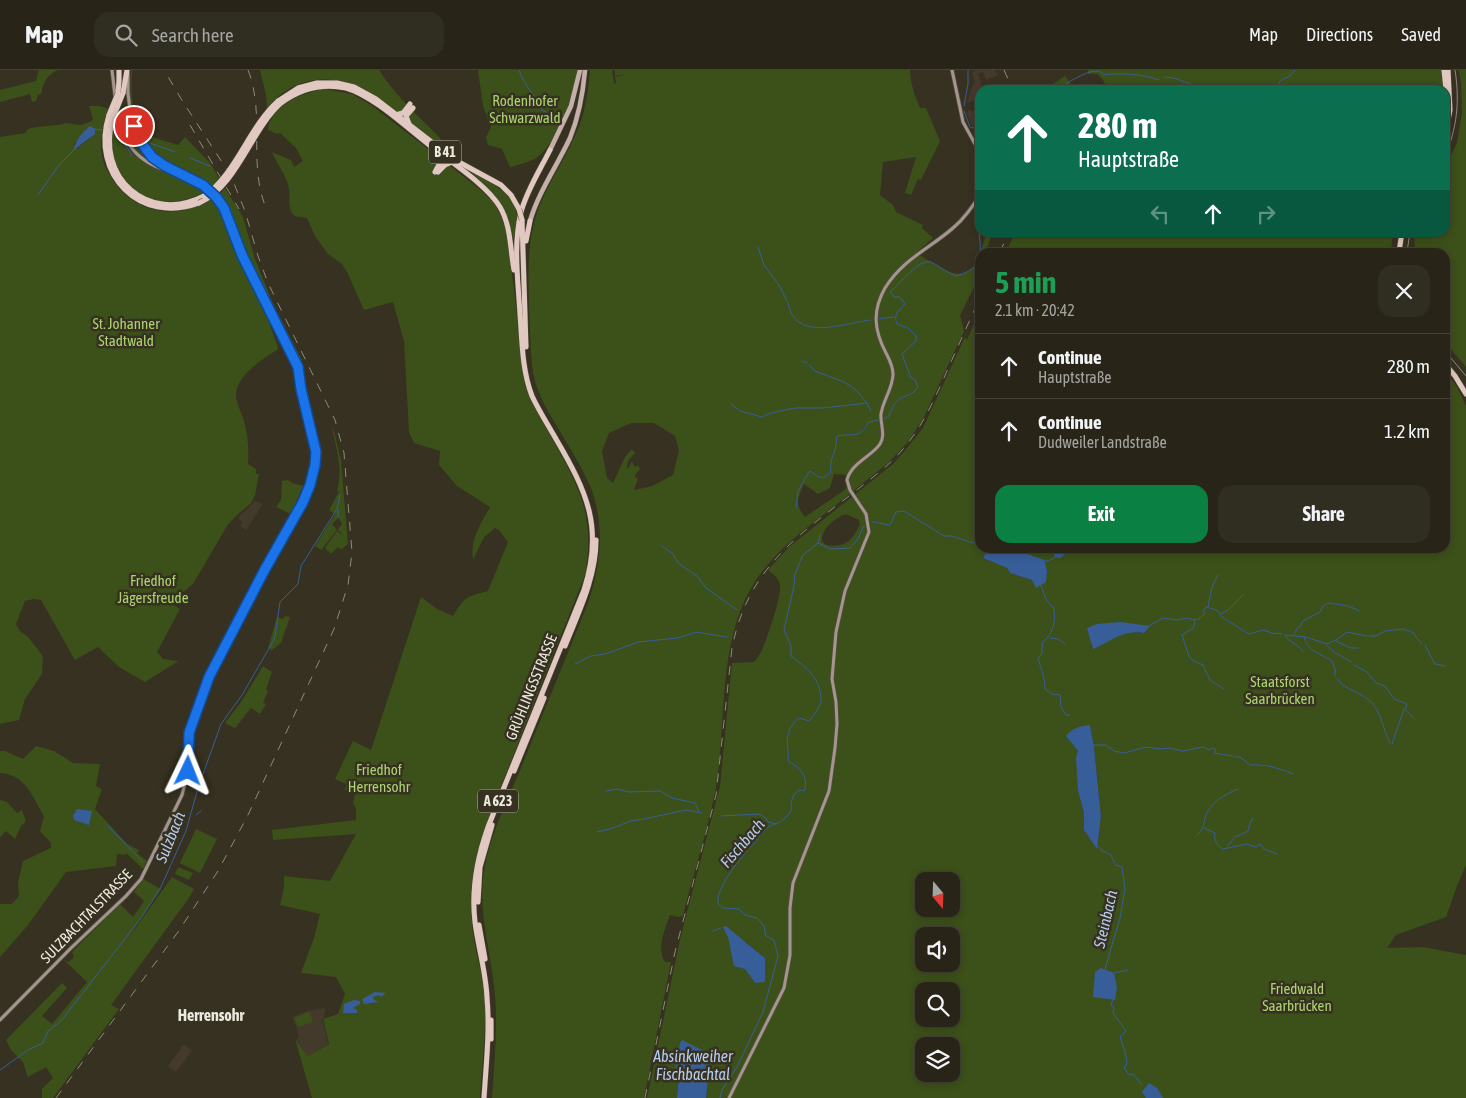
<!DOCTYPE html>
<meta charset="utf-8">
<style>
:root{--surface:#282518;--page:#302d21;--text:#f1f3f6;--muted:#a5a5a2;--line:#444237;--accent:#0b8043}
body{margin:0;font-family:"Asap Condensed",sans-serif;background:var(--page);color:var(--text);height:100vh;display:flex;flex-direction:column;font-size:19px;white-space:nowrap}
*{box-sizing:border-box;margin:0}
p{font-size:16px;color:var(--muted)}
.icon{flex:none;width:28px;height:28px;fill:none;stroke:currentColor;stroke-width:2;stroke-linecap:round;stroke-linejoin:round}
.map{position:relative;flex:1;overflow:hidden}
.details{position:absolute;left:975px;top:178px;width:475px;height:305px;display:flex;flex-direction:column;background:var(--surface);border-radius:15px;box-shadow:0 2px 8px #0003,0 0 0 1px var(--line)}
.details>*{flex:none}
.top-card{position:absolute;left:975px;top:15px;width:475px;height:152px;border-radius:15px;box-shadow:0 2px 8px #0003,0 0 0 1px var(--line);background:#0b6e4f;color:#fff;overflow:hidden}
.needle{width:32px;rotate:161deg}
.tools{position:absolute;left:915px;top:802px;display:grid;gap:10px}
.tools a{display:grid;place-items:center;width:45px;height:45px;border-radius:10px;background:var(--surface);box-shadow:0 2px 8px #0003,0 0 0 1px var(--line);font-size:25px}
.pin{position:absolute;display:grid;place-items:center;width:42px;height:42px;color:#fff;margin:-21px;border:2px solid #fff;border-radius:50%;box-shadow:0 1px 5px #0007}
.me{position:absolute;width:55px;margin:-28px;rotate:2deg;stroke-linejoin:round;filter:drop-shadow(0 0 4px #0008)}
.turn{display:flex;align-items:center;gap:18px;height:105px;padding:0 20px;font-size:22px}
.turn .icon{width:65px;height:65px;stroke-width:2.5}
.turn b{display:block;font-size:35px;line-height:42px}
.lanes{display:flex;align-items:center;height:48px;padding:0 20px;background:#0003;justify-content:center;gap:25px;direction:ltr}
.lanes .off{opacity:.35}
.round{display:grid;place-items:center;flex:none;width:52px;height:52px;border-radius:15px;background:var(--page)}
.headline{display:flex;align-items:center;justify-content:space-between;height:85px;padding:0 20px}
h1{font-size:30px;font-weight:700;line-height:38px;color:#1e9e55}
.cta{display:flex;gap:10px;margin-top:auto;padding:10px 20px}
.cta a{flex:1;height:58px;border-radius:15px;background:var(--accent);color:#fff;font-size:20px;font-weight:700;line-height:58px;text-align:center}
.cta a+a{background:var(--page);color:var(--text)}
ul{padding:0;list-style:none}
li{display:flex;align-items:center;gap:15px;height:65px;padding:0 20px;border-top:1px solid var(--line)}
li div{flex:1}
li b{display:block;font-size:19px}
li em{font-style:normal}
header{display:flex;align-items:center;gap:30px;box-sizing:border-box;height:70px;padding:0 25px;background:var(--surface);border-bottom:1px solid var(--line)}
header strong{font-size:24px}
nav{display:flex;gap:28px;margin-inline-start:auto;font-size:18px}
.search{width:350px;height:45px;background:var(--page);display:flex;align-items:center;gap:12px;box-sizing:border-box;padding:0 18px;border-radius:15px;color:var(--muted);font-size:19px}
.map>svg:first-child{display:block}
.education{fill:#443a2b}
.green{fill:#3c501a;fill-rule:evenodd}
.water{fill:#385e99}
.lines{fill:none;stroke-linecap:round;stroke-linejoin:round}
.stream{stroke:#385e99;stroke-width:1}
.secondary-casing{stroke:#534e3f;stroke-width:4.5}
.primary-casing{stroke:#534e3f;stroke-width:5.5}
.highway-casing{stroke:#534e3f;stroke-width:6}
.secondary{stroke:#a4958f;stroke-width:3}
.primary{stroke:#c4b0a9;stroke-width:4.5}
.highway{stroke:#e1c9c1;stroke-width:5}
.tram{stroke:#8f8b7d;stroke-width:1}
.rail{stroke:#8f8b7d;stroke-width:1;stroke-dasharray:9 9;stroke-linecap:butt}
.highway-bridge-casing{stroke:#534e3f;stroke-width:6;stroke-linecap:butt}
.highway-bridge{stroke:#e1c9c1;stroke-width:5}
.route-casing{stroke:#114b97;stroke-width:12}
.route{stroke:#1a73e8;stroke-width:9}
.labels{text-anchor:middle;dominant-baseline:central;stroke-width:5;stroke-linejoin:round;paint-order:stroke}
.shield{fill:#363120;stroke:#b5b2a6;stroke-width:1}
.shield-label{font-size:14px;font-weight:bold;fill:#ece9df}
.park-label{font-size:15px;fill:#acd470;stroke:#363120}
.street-label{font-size:15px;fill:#ece9df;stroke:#363120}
.water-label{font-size:16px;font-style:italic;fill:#b6ccee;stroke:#363120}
.neighbourhood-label{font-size:16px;font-weight:bold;fill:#ece9df;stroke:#363120}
</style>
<header>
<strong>Map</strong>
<div class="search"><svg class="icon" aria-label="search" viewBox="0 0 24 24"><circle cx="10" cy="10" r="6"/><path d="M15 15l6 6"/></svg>Search here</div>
<nav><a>Map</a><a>Directions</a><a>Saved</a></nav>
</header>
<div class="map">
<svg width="1466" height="1028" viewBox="0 0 1466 1028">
<rect width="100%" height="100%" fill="#363120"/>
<!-- education -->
<g class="education">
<path d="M976 0H994L998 5 986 10 983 2 978 4 983 18 989 16 990 20H980V29L967 33 966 36 972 17 975 13 972 3Z"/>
<path d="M974 39H980V54L972 56 967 44 968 40 973 41Z"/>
<path d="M255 431 263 434 246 460 240 456 242 452 238 448Z"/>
<path d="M325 938 324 948 322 949 328 974 308 986 296 970 299 967 293 947 307 941Z"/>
<path d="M184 974 192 981 176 1002 168 996Z"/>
</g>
<!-- green -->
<g class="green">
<path d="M39 0H58C49 3 41 14 42 23L38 25 36 31 32 32 30 24 0 32V20L36 11Z"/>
<path d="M131 0H132C132 16 128 41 144 51L139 55 136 54 130 29Z"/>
<path d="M260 0H379C398 30 427 53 451 80L436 72 368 22C333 2 294 5 267 38L266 25Z"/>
<path d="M478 0H578C577 21 557 70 541 84 533 92 521 94 510 97L502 79 488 75 486 67 491 57 483 36Z"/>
<path d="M590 0H612L614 14 616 13 615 7 626 4 615 6V0H910C910 13 915 26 920 38H926L940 71 921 110 918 109 911 125 905 123 916 87 883 92 880 125 893 135 896 142 923 155 922 158 933 168 917 182 918 184C932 192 961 216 974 196 980 186 983 173 987 163H992L986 182H980V205L960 245 964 261 924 347 908 372 887 394C867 410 847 426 827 442 801 462 775 482 756 510 717 568 727 651 716 717 708 761 693 803 683 846L678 847 670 845C665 860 656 878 665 892H671L644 1028H492C494 994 498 960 495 926 492 886 479 849 483 809 487 771 506 733 521 698 543 643 566 588 588 533 601 495 605 456 591 418 582 397 569 377 558 358 546 339 534 318 532 295 530 275 530 255 529 235 528 201 527 169 539 137 549 113 564 90 575 66 585 46 588 22 590 0ZM631 353H654L675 366 679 380 673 405 652 416 634 420 638 409 636 408 635 405 640 399 638 395 635 397 632 391 628 399 627 397 628 391 635 383 632 379 625 387 613 413 607 408 602 381 609 363ZM834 404 846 405V419L805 447C794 433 798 429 804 414L818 424 830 418Z"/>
<path d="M1088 0H1441L1443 20H1108L1103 10 1098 4H1088Z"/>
<path d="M1459 0H1466V297L1445 272V182H1415L1414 163 1445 162V97L1457 73 1462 43 1461 14Z"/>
<path d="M1065 6 1076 20H1044Z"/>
<path d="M324 19 352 24 371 35 472 113C482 121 492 129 498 140 507 157 509 177 511 195 513 213 516 230 517 248 519 271 520 293 526 315 531 332 540 348 549 363 578 415 596 444 585 505L486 754C473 791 468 822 473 862 476 886 484 909 485 933 486 964 482 997 480 1028H312L295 969 308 986 329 974 323 949 338 944 345 924 336 907 301 903 314 868 320 844 280 835 284 818V806L330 811 356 764 273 770 272 760 356 750V738L353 734 355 724 345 720 346 714 335 709 353 671 371 680 421 527 437 539 453 546C465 526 466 527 488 521L508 472 499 460 495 458 484 467 473 490C470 469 480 455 490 437L457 416 439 395 440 381 414 373 409 362 404 271 393 232 364 240 347 202 342 194 328 184 315 166 307 148C302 147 295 148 292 143 288 137 290 126 289 119 287 105 277 95 272 82L291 90 294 97 303 91 296 78 280 63 277 64 268 60C268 53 271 50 274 45 286 29 305 23 324 19Z"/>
<path d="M89 36H100L109 39C104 52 99 71 102 85 103 95 109 104 115 113 140 146 179 149 212 129L216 133 225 151 232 176 263 236 278 277 277 280C263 289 236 305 236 325 236 333 242 343 244 351 248 365 249 379 248 394L256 399V404H259L255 425 251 433 236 446 227 456 193 514 170 533 180 539 157 582 163 589 178 591 177 592 145 612 119 597 98 577 75 590 41 530 34 529 25 531 16 554 20 561 28 567 43 586 42 604 25 629 19 650 0 654V67L25 63 28 59 36 57 58 55 66 53 80 55 90 52 93 49ZM87 58 95 59C95 68 83 72 77 79L74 74Z"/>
<path d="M118 36 130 48 135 63 131 69 127 68Z"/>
<path d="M116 47C130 108 165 92 206 121 162 146 117 125 111 74 110 65 114 55 116 47Z"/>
<path d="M146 54 149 66 178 75 185 67 210 93 219 108 212 116 205 110C186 101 137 87 140 60Z"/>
<path d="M137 68 148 84 168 99C151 93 140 86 129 72H133Z"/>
<path d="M472 103C489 111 514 123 517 144 518 152 515 161 514 168H513L509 151 505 142Z"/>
<path d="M225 118 243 147 255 189 274 236 302 290 297 292 247 187 230 142 219 124Z"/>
<path d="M1076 163 1079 164 1396 163 1392 170 1391 182H1006L1015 163Z"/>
<path d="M980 240V478H988L983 488 1007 498 1010 503 1032 510 1045 511 1047 501 1045 491 1009 478H1060L1056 480 1069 481 1067 478H1445V300L1457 317 1466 336V795L1457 816 1446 847 1396 865 1387 878 1423 877 1466 885V1028H706L710 992 708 985 679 1004 677 1028H647L681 865 720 716 732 593 754 592C758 587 762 581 764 575 768 565 782 524 780 515 779 508 773 504 768 500L789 477 893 394 907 378 923 358 965 267 967 270ZM846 444 859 450 860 455C851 471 846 478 826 475L822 471C821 459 836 447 846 444ZM1097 554 1150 556 1144 563C1125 560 1109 569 1091 577ZM1090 655 1094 677 1101 746 1097 778 1084 760V743L1078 721V681L1072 673 1070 661ZM924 811H951V839H924ZM724 857 746 872 765 888 755 913 745 899ZM924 866H951V894H924ZM924 921H951V949H924ZM924 976H951V1004H924Z"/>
<path d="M333 358 341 390 348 474 341 480 338 477 331 484 325 478 337 461 344 466 338 460 342 453 338 448 332 454 337 460 321 480 315 476 335 444 329 440 339 422 337 421C343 400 337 379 332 359Z"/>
<path d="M288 410 292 413 303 416 291 444 276 437 281 430 282 411Z"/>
<path d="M285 546 290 547 281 573 272 580 268 578 277 547 283 549Z"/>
<path d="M263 596 272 602 266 619 268 621 263 633 266 634 260 644 251 638 235 658 225 653 241 632Z"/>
<path d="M36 676 54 681 73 693 100 694 96 716 102 719 95 739 127 774 139 780 137 783 147 791 143 799 126 783 125 785 117 784 116 796 66 802 28 855 0 887V834H12L19 826 18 813 23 791 51 778V773L40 761 44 746C32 726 26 705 0 703V681H5L23 689Z"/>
<path d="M0 730 7 732 17 743 22 740 26 751 21 756 15 769 6 761 0 767Z"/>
<path d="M196 759 217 769 200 803 180 793Z"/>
<path d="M178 797 193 803 189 810 175 804Z"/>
<path d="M172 807 194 819 189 828 111 935 119 939 53 1028H42V1019L53 1008 46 997 28 1007 23 992 11 980 6 970 62 913 67 918 42 946 52 954 87 912 64 890 69 892 74 887 72 882 120 834 133 847 144 831 134 822 143 809 161 819 124 874Z"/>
<path d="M309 942 313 952 298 957 294 948Z"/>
</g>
<!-- water -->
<g class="water">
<path d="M90 56 95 59V64L74 80C74 72 83 61 90 56Z"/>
<path d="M988 478H1009L1042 489 1045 491 1047 501 1046 512 1036 518 1032 510 1010 503 1007 498 983 488Z"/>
<path d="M1060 478H1067L1069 481 1060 488 1055 487 1054 483Z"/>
<path d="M1120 552 1150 556 1144 563C1120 560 1113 571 1093 579L1087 558 1097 554Z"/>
<path d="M1090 655 1094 677 1101 746 1097 779 1084 760V743L1078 721 1076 688 1078 681 1066 666C1072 658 1080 656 1090 655Z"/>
<path d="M77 739 92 741 89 755 74 750 73 746Z"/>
<path d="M726 856 765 888V912L755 913 745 899 734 896 728 867 723 857Z"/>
<path d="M1101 898 1114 903 1117 917 1115 930 1093 927 1095 902Z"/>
<path d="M375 922 386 923 381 927 379 925 373 927 374 930 379 932 364 934 362 929Z"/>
<path d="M354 930 360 931V934L353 938 357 940V943H343L344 934Z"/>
<path d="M682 970 704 981 708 985 710 992 706 1028H677L679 1004 675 999 680 973Z"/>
<path d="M1149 1013 1157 1018 1163 1028H1146L1142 1022Z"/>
</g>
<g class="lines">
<!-- stream -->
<g class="stream">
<path d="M519 0C523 15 536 25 542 40L547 43 550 51"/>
<path d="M1165 7 1174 8 1207 20"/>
<path d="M1056 20C1066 14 1086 0 1098 1 1101 2 1103 4 1105 5 1115 2 1150 5 1158 10L1159 9"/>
<path d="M1209 20 1227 18 1230 20"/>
<path d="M1255 20 1262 15 1269 18 1278 15 1280 11 1291 5 1295 0"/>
<path d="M964 36 968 14V0"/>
<path d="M964 41 970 57 972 58 980 55"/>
<path d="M94 59 102 60"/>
<path d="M116 61 132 85 130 86"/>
<path d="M150 73 175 82"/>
<path d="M190 88 210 96"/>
<path d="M38 125 59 95 75 79"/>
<path d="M758 177 764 195 779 215 787 231"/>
<path d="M788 233C795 273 844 253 870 250"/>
<path d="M878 249 894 247"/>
<path d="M802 291 807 293"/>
<path d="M809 295 815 301 844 312 855 319 867 333"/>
<path d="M731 334 740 341 762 347 771 343 795 338H823L867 333 871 341"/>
<path d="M884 349 889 346C898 319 910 331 918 317L915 310 911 308 902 284 916 271V266L908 258 897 254C893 244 899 241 905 234L900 227H894L890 222C899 215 919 188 931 192 940 196 947 203 956 206 995 195 974 172 980 145"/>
<path d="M796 438 798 421 809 402 810 401C818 406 822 412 831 402 830 393 832 387 835 380 836 376 836 370 837 366 855 363 859 369 869 352L878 350"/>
<path d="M338 447V440"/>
<path d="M873 452 890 455 896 442 904 441 944 466H952L973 473 980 469"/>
<path d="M818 473 831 479 850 478 858 469 864 456"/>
<path d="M662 476 673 484 678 493 697 506 706 518 737 540"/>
<path d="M1044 491H1048L1056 487"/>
<path d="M1041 515C1043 520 1044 526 1047 531 1049 534 1053 535 1054 540 1056 553 1052 565 1042 573V584L1038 588C1041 599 1045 607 1045 619L1052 624 1060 625 1061 637 1066 645H1070"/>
<path d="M1208 537 1212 517 1218 505"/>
<path d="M1221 544 1228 540 1244 524"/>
<path d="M1194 550 1195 553 1193 558 1182 565 1189 586 1192 590 1203 595 1210 610 1224 619"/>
<path d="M1149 556 1163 548 1177 550 1188 548 1193 550 1199 549 1205 543 1203 541 1206 537 1217 540 1222 547 1249 564 1263 560 1275 564 1277 563 1282 564"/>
<path d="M1285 565 1306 567 1327 574 1336 570 1347 562 1367 566"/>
<path d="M1285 565C1289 573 1299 574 1303 582"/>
<path d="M1294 565 1297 558 1300 557 1303 551 1320 542 1323 536 1328 533C1340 535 1347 534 1359 541"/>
<path d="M1369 566H1376L1385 561 1404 559 1412 562 1422 574"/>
<path d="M1304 567C1307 581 1321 584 1332 591L1335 599V606"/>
<path d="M1050 568 1058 569 1065 574"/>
<path d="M1336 571 1351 578H1358"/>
<path d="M1327 575C1332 583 1343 586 1351 592"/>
<path d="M1425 575 1435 594 1445 596"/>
<path d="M575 594 591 586 605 584 638 572 678 568 696 562 727 567"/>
<path d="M1354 595 1367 602 1376 613 1385 616 1394 629 1407 634 1405 639 1414 649"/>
<path d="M1337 609C1346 621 1362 622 1372 633 1382 644 1383 660 1390 673"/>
<path d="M1392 674 1404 639"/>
<path d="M1093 675H1106L1114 681 1124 683 1146 677 1160 679 1170 678 1183 681 1203 677 1209 680 1213 678 1216 680 1214 683 1233 686"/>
<path d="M1235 687H1240L1250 695C1266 694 1278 698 1293 704"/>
<path d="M606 721 617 719 629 722 660 721 672 728 695 733 699 742"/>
<path d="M196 745 201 741"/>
<path d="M721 746 759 744 766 748 768 752 777 754"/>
<path d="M108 756 143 792"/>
<path d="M1204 758 1215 763C1214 771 1216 775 1223 779L1247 774 1256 777 1260 774 1264 779 1277 784"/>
<path d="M597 762 610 759 631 751 644 749 686 740 702 743"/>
<path d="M1197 765C1206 756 1202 758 1205 748 1209 733 1225 724 1238 719"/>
<path d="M1097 775 1102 781 1110 784 1116 795 1122 797 1125 819 1120 848 1105 899"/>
<path d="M1227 777 1235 767 1248 761 1250 753 1253 748"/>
<path d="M713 861 721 858"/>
<path d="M1114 903 1128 900"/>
<path d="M1113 929 1111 935 1114 938 1113 943 1126 961 1120 967 1126 986 1127 994 1124 997 1128 1004 1134 1005 1142 1015"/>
<path d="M0 1000 28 980 43 973 48 961 61 951 68 942 141 848 160 819 186 761 198 718 221 654 242 625 271 575 275 567 280 532 298 514 301 496 337 439 340 425"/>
<path d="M720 1028 722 1020 737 997 763 942 778 886 774 870 766 866 764 856 757 848 745 845 739 839 723 838 718 834C715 817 744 784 755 772 759 767 763 760 768 757 768 757 775 754 775 754 783 751 788 746 792 739L791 732 794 724 800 720 804 721C809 709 801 697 789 692 787 688 789 685 788 680 786 668 788 656 799 648L809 651C813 646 820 637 821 631 822 610 806 597 791 586V576L784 560 794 516 795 504 803 485 818 473 820 465"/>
</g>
<!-- secondary casing -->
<g class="secondary-casing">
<g id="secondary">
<path d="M112 0 115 26"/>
<path d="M952 0 963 52 980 83"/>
<path d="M117 39C123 78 141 96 180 104"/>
<path d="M126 70 132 71 137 63"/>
<path d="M294 292 299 308"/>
<path d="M0 950 71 878 126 826 141 809 182 725 188 701 189 663 209 607 264 501 299 441 310 415 316 390 315 375 301 319 298 297 242 185 227 144 217 128 207 118 192 108 160 93 145 79 137 63 130 40 128 23V3"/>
<path d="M729 1028 784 918 790 885V838L793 813 829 721 835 678 837 654 836 632 832 609 836 562 845 521 869 462 866 444 850 420 847 410C851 393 871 387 880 374 886 365 880 354 881 344 883 330 893 318 893 304 893 296 889 289 886 283 874 260 872 241 885 218 903 189 929 179 953 158 964 149 972 137 980 125"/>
</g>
</g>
<!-- primary casing -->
<g class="primary-casing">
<g id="primary">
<path d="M550 80 571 36 580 0"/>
<path d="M530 151C539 121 557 96 570 68 579 46 583 23 585 0"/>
</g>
</g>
<!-- highway casing -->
<g class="highway-casing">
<g id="highway">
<path d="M1444 0 1447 30 1445 49"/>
<path d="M118 23 119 11V0"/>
<path d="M123 23 127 0"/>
<path d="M278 31 298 18 317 13H337L354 17 376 29 455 90 501 115 511 125 519 139"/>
<path d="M281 33C300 19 322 13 346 18 372 25 406 57 428 74 449 91 486 114 500 137 511 156 510 178 514 200"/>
<path d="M109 45C90 104 140 155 199 133"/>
<path d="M395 45 403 43 410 34"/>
<path d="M113 48C95 107 148 155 204 126"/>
<path d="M409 54 406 46 413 38"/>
<path d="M1445 65 1450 40 1448 0"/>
<path d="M435 102 441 91 437 83"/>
<path d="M438 102 445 95 452 92"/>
<path d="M522 150 526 277"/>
<path d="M526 171 530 151"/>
<path d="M1399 182 1402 162"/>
<path d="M1445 294 1455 306 1466 324"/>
<path d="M565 576C579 541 596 507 596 470"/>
<path d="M514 701 544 628"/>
<path d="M478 832 480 797 492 755"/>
<path d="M479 855 485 889"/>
<path d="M491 969V950"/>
<path d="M484 1028C486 995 490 961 487 928 486 902 478 877 475 852 471 819 477 788 488 757L584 520C604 458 587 422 556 369 548 355 539 341 532 326 522 300 522 271 520 244 518 210 513 175 521 142 527 120 540 100 550 80"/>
</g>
</g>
<!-- secondary -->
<use href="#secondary" class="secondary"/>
<!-- primary -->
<use href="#primary" class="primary"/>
<!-- highway -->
<use href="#highway" class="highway"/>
<!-- tram -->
<g class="tram">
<path d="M1445 87C1457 58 1460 31 1455 0"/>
<path d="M1407 182 1410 162"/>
<path d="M1445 281 1466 306"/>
</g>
<!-- rail -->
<g class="rail">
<path d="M248 0C266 45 247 96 267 140"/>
<path d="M1004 0 1013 20"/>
<path d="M190 55 239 139"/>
<path d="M1000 182 1009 162"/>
<path d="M56 1028 178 862 218 801 248 745 334 559 348 515 352 482 344 383 335 350 268 213 258 186 245 141 231 106 183 32 164 0"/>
<path d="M645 1028 675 882 716 725 732 578C748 497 798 466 858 419 873 407 890 395 903 379 923 356 935 328 947 301 958 276 969 252 980 228"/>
</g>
<!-- highway-bridge casing -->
<g class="highway-bridge-casing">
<g id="highway-bridge">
<path d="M109 45 118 23"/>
<path d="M113 48 123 23"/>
<path d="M204 126C235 106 249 57 278 31"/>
<path d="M199 133C238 115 250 61 281 33"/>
<path d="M519 139 522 150"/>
</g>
</g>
<!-- highway-bridge -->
<use href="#highway-bridge" class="highway-bridge"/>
</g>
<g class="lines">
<!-- route casing -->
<g class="route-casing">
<path id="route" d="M134 56 143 75 152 87 165 96 203 115 217 128 224 138 242 185 298 297 301 319 316 382 315 395 310 415 303 432 264 501 209 607 189 663 188 701"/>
</g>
<!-- route -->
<use href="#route" class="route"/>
</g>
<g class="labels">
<!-- shield labels -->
<g class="shield">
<rect x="429" y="70.5" width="32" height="23" rx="4"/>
<rect x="478" y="719.5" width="40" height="23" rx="4"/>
</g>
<g class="shield-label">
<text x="445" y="82">B 41</text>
<text x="498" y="731">A 623</text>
</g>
<!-- park labels -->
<g class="park-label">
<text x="525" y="30">Rodenhofer<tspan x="525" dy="17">Schwarzwald</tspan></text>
<text x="126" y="253">St. Johanner<tspan x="126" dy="17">Stadtwald</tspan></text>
<text x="153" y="510">Friedhof<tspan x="153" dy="17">Jägersfreude</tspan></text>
<text x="1280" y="611">Staatsforst<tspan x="1280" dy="17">Saarbrücken</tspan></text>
<text x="379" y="699">Friedhof<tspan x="379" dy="17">Herrensohr</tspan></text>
<text x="1297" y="918">Friedwald<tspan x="1297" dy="17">Saarbrücken</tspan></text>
</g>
<!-- street labels -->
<g class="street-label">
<text transform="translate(531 617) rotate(-68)">GRÜHLINGSSTRASSE</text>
<text transform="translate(86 846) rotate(-46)">SULZBACHTALSTRASSE</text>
</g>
<!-- water labels -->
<g class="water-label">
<text transform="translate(170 767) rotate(-68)">Sulzbach</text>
<text transform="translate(742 773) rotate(-49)">Fischbach</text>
<text transform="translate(1105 849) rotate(-77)">Steinbach</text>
<text x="693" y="986">Absinkweiher<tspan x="693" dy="18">Fischbachtal</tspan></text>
</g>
<!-- neighbourhood labels -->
<g class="neighbourhood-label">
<text x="211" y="945">Herrensohr</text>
</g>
</g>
</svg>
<div class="tools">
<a><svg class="needle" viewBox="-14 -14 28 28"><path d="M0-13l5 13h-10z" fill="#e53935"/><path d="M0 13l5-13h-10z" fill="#a5a5a2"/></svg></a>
<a><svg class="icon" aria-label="sound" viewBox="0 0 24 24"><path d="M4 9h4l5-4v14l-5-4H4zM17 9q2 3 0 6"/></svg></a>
<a><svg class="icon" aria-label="search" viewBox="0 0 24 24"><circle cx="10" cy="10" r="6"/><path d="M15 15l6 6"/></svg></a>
<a><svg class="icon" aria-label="layers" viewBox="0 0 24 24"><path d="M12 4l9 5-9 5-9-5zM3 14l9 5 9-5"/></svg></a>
</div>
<div class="pin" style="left:134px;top:56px;background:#d93025"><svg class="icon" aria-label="arrive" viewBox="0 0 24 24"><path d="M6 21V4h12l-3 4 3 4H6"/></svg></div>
<svg class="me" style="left:188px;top:701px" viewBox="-20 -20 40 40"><path d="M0-17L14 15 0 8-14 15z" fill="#1a73e8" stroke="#fff" stroke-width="4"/></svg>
<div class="top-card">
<div class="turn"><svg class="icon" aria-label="ahead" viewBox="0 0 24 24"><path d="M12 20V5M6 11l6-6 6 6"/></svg><div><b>280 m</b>Hauptstraße</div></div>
<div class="lanes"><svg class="icon off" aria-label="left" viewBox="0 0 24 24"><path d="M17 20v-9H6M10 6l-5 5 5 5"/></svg><svg class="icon" aria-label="ahead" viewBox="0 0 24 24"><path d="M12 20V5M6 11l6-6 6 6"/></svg><svg class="icon off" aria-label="right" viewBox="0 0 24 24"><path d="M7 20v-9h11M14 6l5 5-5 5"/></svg></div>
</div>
<section class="details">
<div class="headline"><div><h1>5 min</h1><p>2.1 km · 20:42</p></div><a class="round"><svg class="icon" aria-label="close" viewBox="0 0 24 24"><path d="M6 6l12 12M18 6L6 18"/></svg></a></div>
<ul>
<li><svg class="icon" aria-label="ahead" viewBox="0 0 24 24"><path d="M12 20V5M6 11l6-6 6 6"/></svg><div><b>Continue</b><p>Hauptstraße</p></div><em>280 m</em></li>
<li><svg class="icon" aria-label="ahead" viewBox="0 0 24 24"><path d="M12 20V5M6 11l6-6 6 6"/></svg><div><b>Continue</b><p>Dudweiler Landstraße</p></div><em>1.2 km</em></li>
</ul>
<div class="cta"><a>Exit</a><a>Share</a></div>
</section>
</div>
